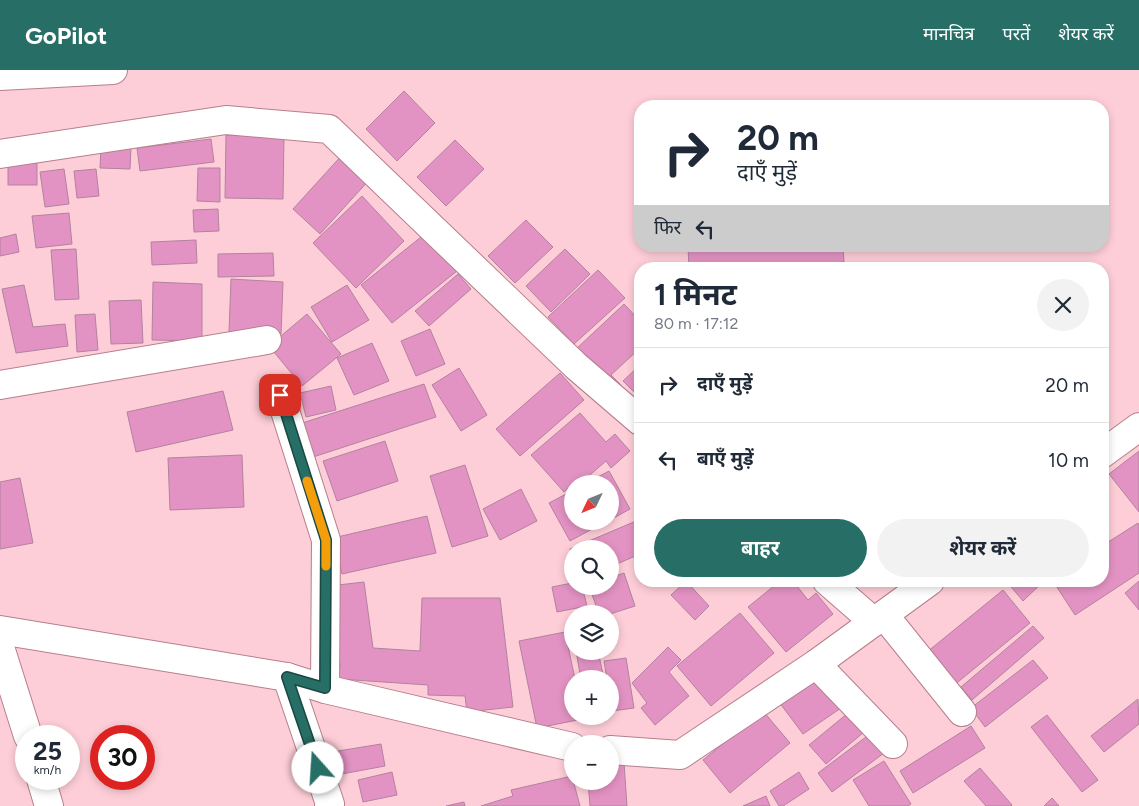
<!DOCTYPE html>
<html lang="hi">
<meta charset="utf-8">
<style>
:root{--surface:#fff;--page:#f2f2f3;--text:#1f2937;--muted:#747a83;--line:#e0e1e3;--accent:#276f66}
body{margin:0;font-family:Figtree,"Noto Sans Devanagari",sans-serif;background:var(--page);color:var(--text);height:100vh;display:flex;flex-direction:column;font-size:19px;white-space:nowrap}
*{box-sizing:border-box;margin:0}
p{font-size:16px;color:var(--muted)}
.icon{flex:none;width:28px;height:28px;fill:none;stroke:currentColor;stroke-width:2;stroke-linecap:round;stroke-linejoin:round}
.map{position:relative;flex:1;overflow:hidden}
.panel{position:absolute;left:634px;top:192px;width:475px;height:325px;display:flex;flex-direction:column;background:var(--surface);border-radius:20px;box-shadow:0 2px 8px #0003}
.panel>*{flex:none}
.guide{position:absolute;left:634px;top:30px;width:475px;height:152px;border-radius:20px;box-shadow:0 2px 8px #0003;background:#fff;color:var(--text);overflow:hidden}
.needle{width:32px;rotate:227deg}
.tools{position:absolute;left:564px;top:405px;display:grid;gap:10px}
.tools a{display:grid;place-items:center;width:55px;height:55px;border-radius:50%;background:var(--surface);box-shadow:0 2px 8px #0003;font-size:25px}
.speed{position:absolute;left:15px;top:655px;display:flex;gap:10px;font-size:25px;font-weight:700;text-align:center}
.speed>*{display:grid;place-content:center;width:65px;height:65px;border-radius:50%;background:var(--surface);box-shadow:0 2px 8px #0003;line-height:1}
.speed small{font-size:12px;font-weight:400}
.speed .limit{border:8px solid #d22;background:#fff;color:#111}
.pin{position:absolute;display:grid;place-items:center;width:42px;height:42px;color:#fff;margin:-21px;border-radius:10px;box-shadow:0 2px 8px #0006}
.me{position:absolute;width:55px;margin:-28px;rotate:341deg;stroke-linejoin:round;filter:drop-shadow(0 0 4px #0008)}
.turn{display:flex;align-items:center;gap:18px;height:105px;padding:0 20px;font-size:22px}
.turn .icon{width:65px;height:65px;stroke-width:2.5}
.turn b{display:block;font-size:35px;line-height:42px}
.then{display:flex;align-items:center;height:48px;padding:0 20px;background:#0003;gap:10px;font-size:19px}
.round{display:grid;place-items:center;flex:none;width:52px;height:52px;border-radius:26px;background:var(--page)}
.headline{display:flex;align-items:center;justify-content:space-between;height:85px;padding:0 20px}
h1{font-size:30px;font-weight:700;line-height:38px}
.cta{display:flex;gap:10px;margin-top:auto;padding:10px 20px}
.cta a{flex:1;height:58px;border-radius:30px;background:var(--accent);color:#fff;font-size:20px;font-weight:700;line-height:58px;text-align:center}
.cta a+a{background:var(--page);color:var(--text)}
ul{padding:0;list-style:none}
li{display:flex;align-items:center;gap:15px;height:75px;padding:0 20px;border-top:1px solid var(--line)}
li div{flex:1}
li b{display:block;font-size:19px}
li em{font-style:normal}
header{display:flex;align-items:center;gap:30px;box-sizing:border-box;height:70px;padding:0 25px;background:var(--accent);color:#fff}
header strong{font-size:24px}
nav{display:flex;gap:28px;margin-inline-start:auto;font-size:18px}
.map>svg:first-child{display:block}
.building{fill:#e393c3;stroke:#b2829e}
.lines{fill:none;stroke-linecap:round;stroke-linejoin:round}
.street-casing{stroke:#b67f8c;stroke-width:30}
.secondary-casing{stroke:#b67f8c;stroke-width:30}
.street{stroke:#fff;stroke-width:28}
.secondary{stroke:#fff;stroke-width:28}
.route-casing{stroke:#194842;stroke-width:12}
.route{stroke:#276f66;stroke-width:9}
.slow{stroke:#f59e0b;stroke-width:9}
</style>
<header>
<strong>GoPilot</strong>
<nav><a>मानचित्र</a><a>परतें</a><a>शेयर करें</a></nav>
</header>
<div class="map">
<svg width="1139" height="736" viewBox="0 0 1139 736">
<rect width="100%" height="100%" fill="#feced8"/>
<!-- building -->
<g class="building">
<path d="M404 21 435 53 397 91 366 59Z"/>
<path d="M226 65 284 67 283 129 225 128Z"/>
<path d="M211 69 214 92 140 101 137 78Z"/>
<path d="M455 70 484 99 446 136 417 107Z"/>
<path d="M101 77H131L130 99 100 98Z"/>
<path d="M343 84 371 108 320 164 293 139Z"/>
<rect x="8" y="93" width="29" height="22"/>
<path d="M198 98H220V132L197 131Z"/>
<path d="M64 99 69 134 45 137 40 102Z"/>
<path d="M96 99 99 126 77 128 74 101Z"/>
<path d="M362 126 404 171 356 218 313 173Z"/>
<path d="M218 139 219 161 194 162 193 140Z"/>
<path d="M69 143 72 174 36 178 32 146Z"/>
<path d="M526 150 553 177 515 213 488 186Z"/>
<path d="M426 163 457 201 392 253 361 215Z"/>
<path d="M16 164 19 182 0 186V168Z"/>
<path d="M196 170 197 193 152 195 151 172Z"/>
<path d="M688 176H843L844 192 759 199H689Z"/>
<path d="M76 179 79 229 55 230 51 180Z"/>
<path d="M565 179 590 204 551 242 526 216Z"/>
<path d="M273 183 274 206 218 207V184Z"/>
<path d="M598 200 625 228 574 274 548 247Z"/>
<path d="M458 204 471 219 429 256 415 241Z"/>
<path d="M231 209 283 212 281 264 229 262Z"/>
<path d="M153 212 202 214V271L152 270Z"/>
<path d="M24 215 33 257 65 254 68 276 16 283 2 219Z"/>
<path d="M347 215 369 250 332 272 311 237Z"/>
<path d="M141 230 143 273 111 274 109 231Z"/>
<path d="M624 234 640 251V278L611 305 621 315 613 323 574 281Z"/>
<path d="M95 244 98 280 77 282 75 245Z"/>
<path d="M307 244 341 284 302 316 269 276Z"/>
<path d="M430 259 445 294 416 306 401 271Z"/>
<path d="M372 273 389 311 354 325 337 288Z"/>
<path d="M640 295V328L623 311Z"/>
<path d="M459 298 487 345 461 361 432 315Z"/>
<path d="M560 303 584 330 520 386 496 359Z"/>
<path d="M424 314 436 347 310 388 299 354Z"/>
<path d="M331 316 336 340 306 347 300 323Z"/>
<path d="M223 321 233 360 136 382 127 342Z"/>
<path d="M580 343 606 372 615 364 630 381 611 398 606 391 583 411 580 408 564 422 531 385Z"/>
<path d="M385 371 398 411 337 431 323 391Z"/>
<path d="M1139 381V442L1109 404Z"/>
<path d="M242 385 244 437 170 440 168 388Z"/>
<path d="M465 395 488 466 452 477 430 406Z"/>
<path d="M609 401 630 439 610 450V414H585Z"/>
<path d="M20 408 33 473 0 479V412Z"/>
<path d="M521 419 537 451 500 470 483 439Z"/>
<path d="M572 421V451H607L570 471 549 433Z"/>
<path d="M427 446 436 483 342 504 333 468Z"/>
<path d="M636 451 640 462V484L610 497V479H572V485L570 479Z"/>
<path d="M1138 453 1139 455V503L1075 545 1053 511H1102V476Z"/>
<path d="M624 503 635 536 610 544H599L589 516H610V508Z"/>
<path d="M686 511 709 536 695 550 671 525Z"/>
<path d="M780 511H793L808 530 816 523 833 544 786 582 748 537Z"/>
<path d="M1006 511H1044L1023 531Z"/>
<path d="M1139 511V540L1125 523Z"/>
<path d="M364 512 373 578 420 581 422 528H500L513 637 467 642 465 626 428 625V615L339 609 340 595 329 516Z"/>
<path d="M572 513V516H582L587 536 557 542 552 517Z"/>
<path d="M1003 520 1030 553 953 616 927 582Z"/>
<path d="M740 543 774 583 711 636 677 596Z"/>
<path d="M1033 556 1044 568 972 630 961 617Z"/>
<path d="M565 562 575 609H572V646H582L583 649 537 658 519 571Z"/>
<path d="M668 577 681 590 669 602 689 626 655 655 641 638 647 633 632 613Z"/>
<path d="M576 581H598L604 609H581Z"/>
<path d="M626 588 634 638 612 641 610 627V609H607L604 591Z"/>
<path d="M1033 590 1048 608 985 657 971 638Z"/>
<path d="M817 604 841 638 803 664 779 632Z"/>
<path d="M1138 629 1139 654 1104 682 1091 666Z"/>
<path d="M763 641 790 673 730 723 703 690Z"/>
<path d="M610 642 611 647 589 651 588 646H610Z"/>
<path d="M848 643 864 662 826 694 809 675Z"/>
<path d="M1047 645 1098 710 1082 722 1031 657Z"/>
<path d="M971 656 985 678 913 723 900 701Z"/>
<path d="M870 664 884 683 832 722 818 703Z"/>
<path d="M381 674 385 696 336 705 332 682Z"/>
<path d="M884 691 911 734 908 736H869L853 710Z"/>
<path d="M624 693 627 736H590L588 711H610V694Z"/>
<path d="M980 698 1012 735 1011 736H986L964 711Z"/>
<path d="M392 702 397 725 363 732 358 710Z"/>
<path d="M799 702 809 719 783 736H779L770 721Z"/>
<path d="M572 706 580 736H481L513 726 511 720Z"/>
<path d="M766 726 770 736H743Z"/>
<path d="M1052 728 1059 736H1044Z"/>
<path d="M464 732 465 736H446Z"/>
</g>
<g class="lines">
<!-- street casing -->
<g class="street-casing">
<g id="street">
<path d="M0 84 226 50 329 59 576 296 640 351"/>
<path d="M0 315 267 270"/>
<path d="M280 325 326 470 325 619"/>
<path d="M1102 384 1139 357"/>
<path d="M827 511 874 552"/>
<path d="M884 545 962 642"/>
<path d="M0 560 287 607 325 619 572 677"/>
<path d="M0 577 28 666"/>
<path d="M816 594 893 674"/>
<path d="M287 607 330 734 329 736"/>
<path d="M610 680 680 685 816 594 930 511"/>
<path d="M41 709 49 736"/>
</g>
</g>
<!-- secondary casing -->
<g class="secondary-casing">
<path id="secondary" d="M0 6 113 0"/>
</g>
<!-- street -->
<use href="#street" class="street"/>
<!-- secondary -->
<use href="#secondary" class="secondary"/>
</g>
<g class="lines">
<!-- route casing -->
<g class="route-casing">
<path id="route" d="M280 325 326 470 325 618 287 607 318 698"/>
</g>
<!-- route -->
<use href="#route" class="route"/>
<!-- slow -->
<path class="slow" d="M307 411 326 470V496"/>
</g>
</svg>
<div class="tools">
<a><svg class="needle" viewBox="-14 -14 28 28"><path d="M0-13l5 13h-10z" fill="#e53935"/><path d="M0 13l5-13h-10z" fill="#747a83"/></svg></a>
<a><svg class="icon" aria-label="search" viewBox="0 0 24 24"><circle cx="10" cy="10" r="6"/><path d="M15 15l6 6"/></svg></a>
<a><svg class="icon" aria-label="layers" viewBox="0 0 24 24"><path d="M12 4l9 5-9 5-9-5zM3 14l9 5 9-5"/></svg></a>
<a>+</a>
<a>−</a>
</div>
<div class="speed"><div>25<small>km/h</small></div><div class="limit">30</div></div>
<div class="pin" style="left:280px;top:325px;background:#d93025"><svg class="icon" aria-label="arrive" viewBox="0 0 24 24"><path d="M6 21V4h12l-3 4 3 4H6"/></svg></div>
<svg class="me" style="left:318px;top:698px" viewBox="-20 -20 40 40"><circle r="19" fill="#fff"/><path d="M0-13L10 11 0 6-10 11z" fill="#276f66"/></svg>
<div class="guide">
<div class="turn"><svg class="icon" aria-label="right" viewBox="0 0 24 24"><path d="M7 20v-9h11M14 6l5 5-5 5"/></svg><div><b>20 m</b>दाएँ मुड़ें</div></div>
<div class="then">फिर<svg class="icon" aria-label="left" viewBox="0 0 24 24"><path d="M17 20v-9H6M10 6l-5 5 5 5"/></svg></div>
</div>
<section class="panel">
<div class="headline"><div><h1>1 मिनट</h1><p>80 m · 17:12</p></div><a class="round"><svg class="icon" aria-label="close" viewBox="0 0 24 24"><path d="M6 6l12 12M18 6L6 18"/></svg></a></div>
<ul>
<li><svg class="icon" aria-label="right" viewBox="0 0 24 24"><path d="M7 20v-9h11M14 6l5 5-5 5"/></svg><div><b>दाएँ मुड़ें</b></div><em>20 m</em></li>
<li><svg class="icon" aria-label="left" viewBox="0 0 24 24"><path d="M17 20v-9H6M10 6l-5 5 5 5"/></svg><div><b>बाएँ मुड़ें</b></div><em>10 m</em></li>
</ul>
<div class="cta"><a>बाहर</a><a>शेयर करें</a></div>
</section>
</div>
